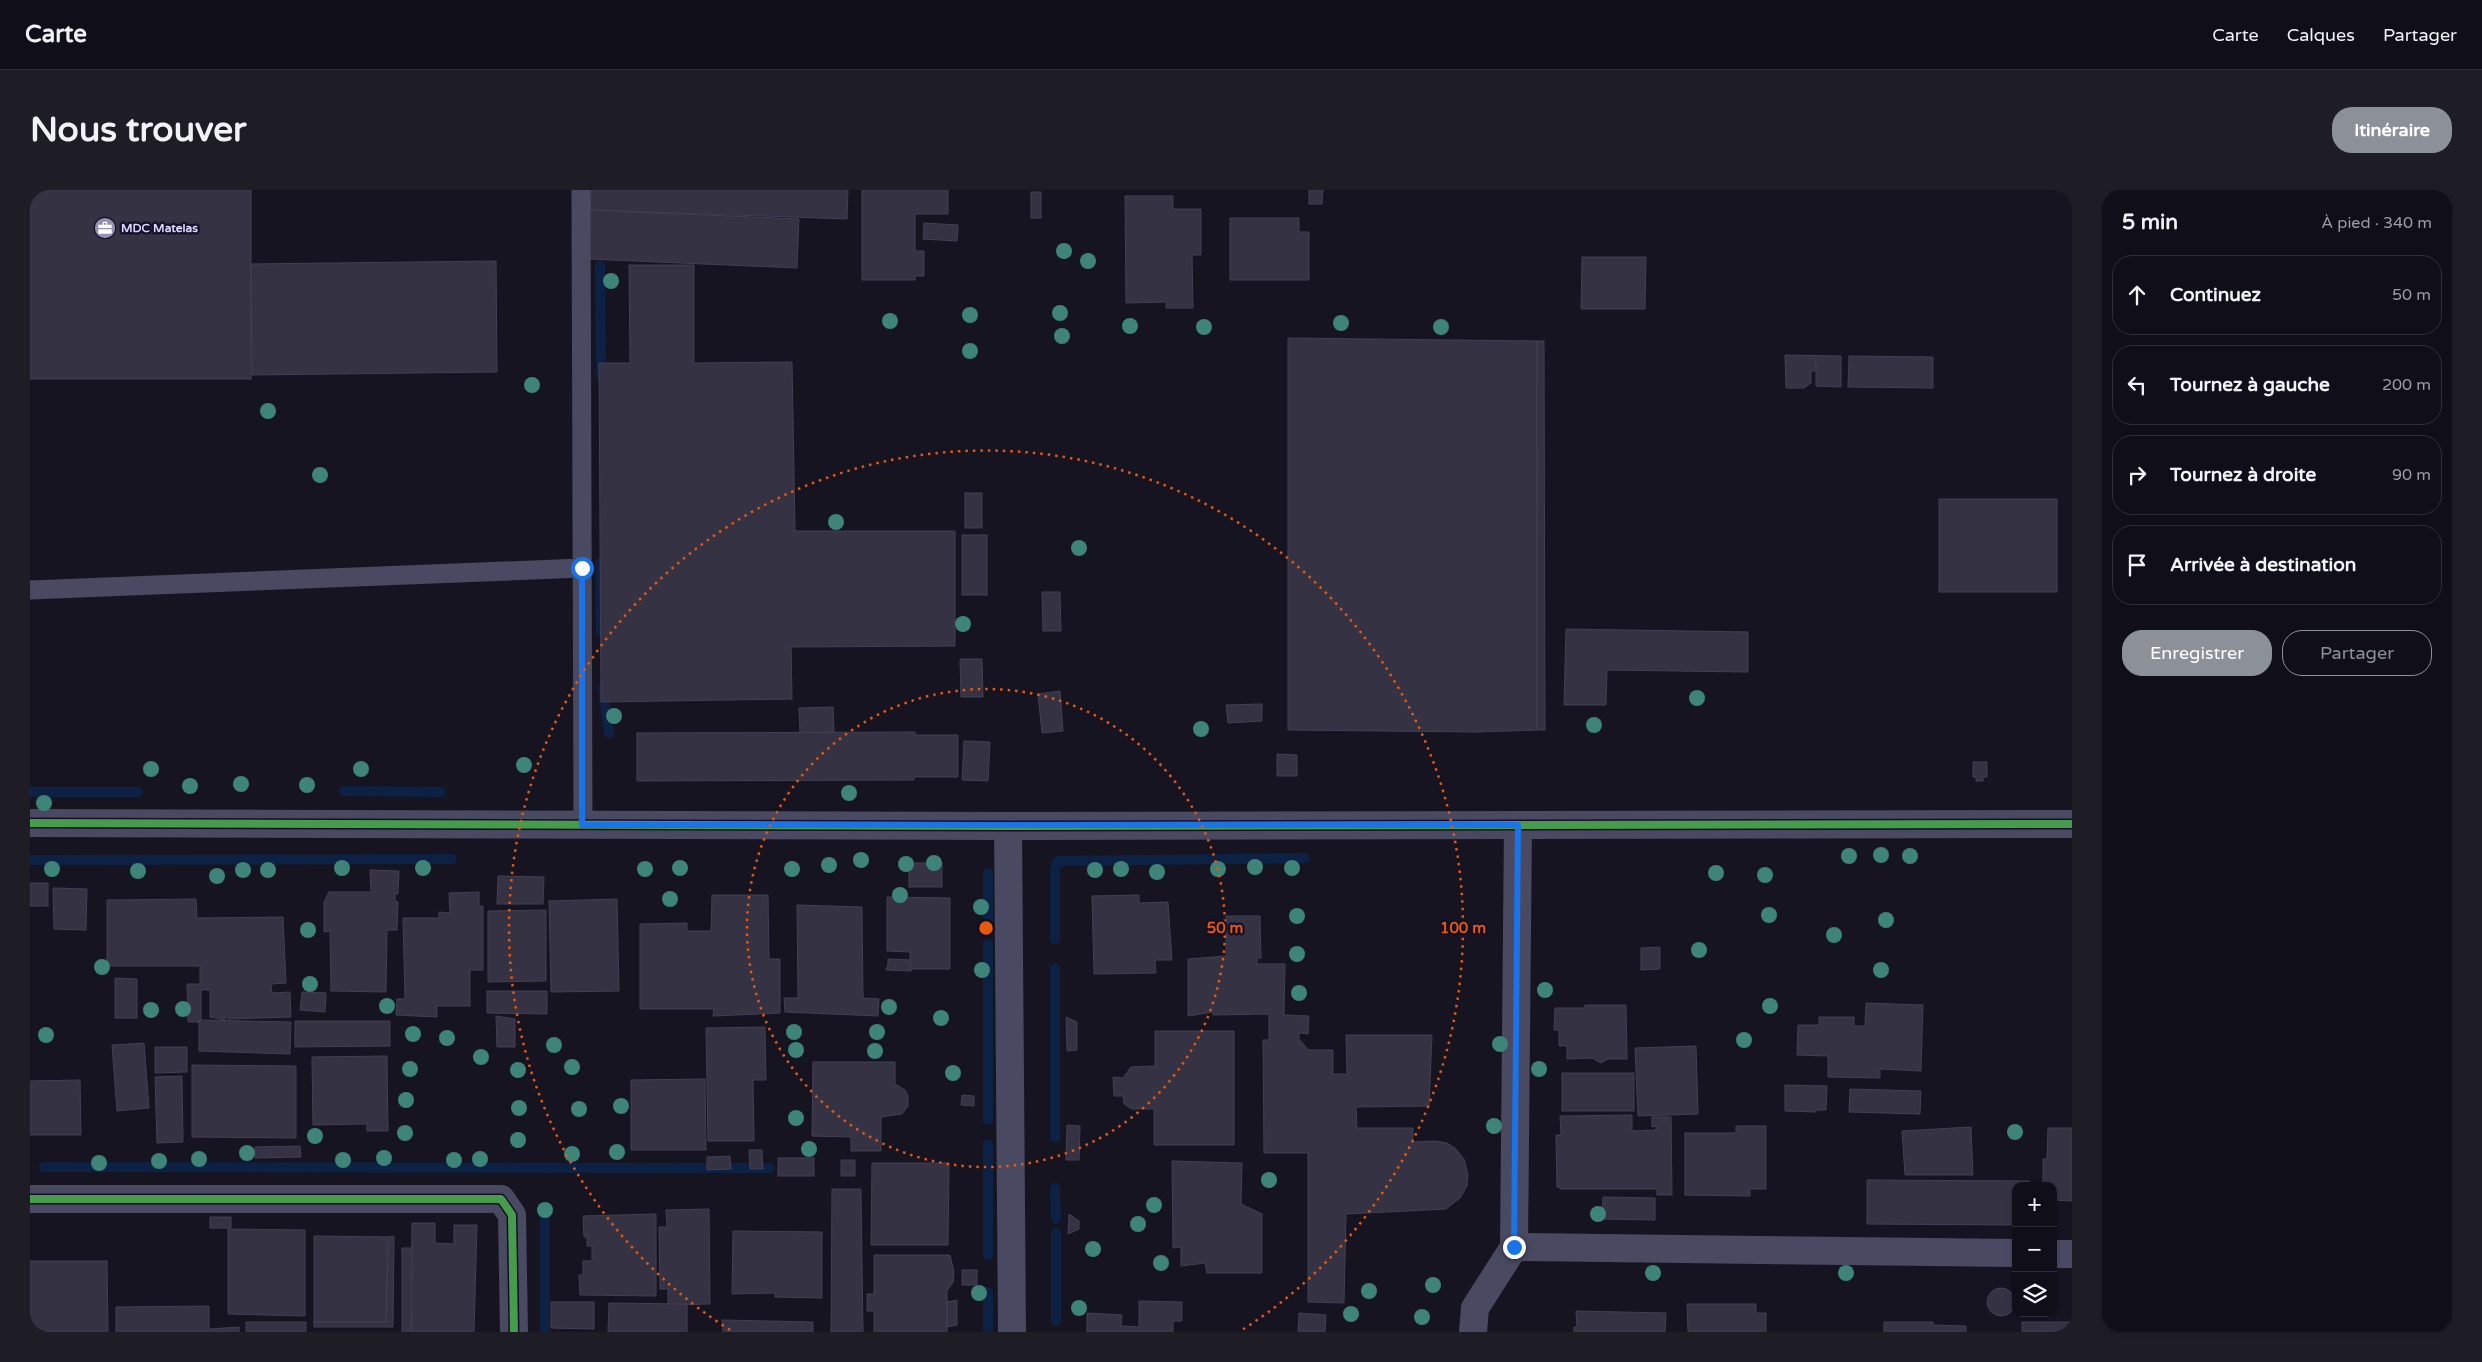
<!DOCTYPE html>
<html lang="fr">
<meta charset="utf-8">
<style>
:root{--surface:#100f19;--page:#1e1d26;--text:#f1f3f6;--muted:#9c9ca2;--line:#302f38;--accent:#8c9099}
body{margin:0;font-family:"Varela Round",sans-serif;background:var(--page);color:var(--text)}
.controls{position:absolute;right:15px;bottom:15px;display:grid;overflow:hidden;border-radius:10px;box-shadow:0 1px 4px #0004}
.controls button{width:45px;height:45px;display:grid;place-items:center;padding:0;border:0;border-bottom:1px solid var(--line);background:var(--surface);color:var(--text);font:25px sans-serif}
.stop{position:absolute;width:15px;height:15px;margin:-11px;border:4px solid #1a73e8;border-radius:50%;background:#fff}
.stop.end{background:#1a73e8;border-color:#fff;box-shadow:0 1px 5px #0008}
.list{margin:0;padding:0;list-style:none}
h2{display:flex;justify-content:space-between;align-items:center;height:65px;margin:0;padding:0 20px;font-size:21px}
h2 small{font-size:16px;font-weight:400;color:var(--muted)}
.list li{display:grid;grid-template-columns:32px 1fr auto;gap:15px;align-items:center;box-sizing:border-box;height:80px;margin:0 10px 10px;padding:0 10px;border:1px solid var(--line);border-radius:20px}
.list b{display:block;font-size:19px;white-space:nowrap}
.list em{font-size:16px;font-style:normal;color:var(--muted)}
.actions{display:flex;gap:10px;padding:15px 20px}
.actions a{flex:1;padding:11px 0;border:1px solid var(--accent);border-radius:20px;text-align:center;font-size:18px;color:var(--accent)}
.actions .main{background:var(--accent);color:#fff}
.icon{flex:none;width:28px;height:28px;fill:none;stroke:currentColor;stroke-width:2;stroke-linecap:round;stroke-linejoin:round}
.map{position:relative;flex:none;width:2042px;height:1142px;overflow:hidden;border-radius:20px}
header{display:flex;align-items:center;gap:30px;box-sizing:border-box;height:70px;padding:0 25px;background:var(--surface);border-bottom:1px solid var(--line)}
header strong{font-size:24px}
nav{display:flex;gap:28px;margin-inline-start:auto;font-size:18px}
.intro{display:flex;align-items:center;justify-content:space-between;box-sizing:border-box;height:120px;padding:0 30px}
h1{margin:0;font-size:35px}
.button{padding:12px 22px;border-radius:20px;background:var(--accent);color:#fff;font-size:18px;font-weight:700}
main{display:flex;gap:30px;padding:0 30px}
aside{flex:1;background:var(--surface);border-radius:20px;box-shadow:0 1px 4px #0004}
.map>svg:first-child{display:block}
.lines{fill:none;stroke-linecap:round;stroke-linejoin:round}
.stream{stroke:#0d2144;stroke-width:10}
.building{fill:#343243;stroke:#433f54}
.lane{stroke:#4a4962;stroke-width:19}
.street{stroke:#4a4962;stroke-width:28}
.cycleway-casing{stroke:#130f26;stroke-width:11}
.cycleway{stroke:#469c4c;stroke-width:8}
.tree{fill:#3e8478}
.route{stroke:#1a73e8;stroke-width:6}
.ring{fill:none;stroke:#e8590c;stroke-width:2.5;stroke-dasharray:2.5 5}
.labels{text-anchor:middle;stroke-width:4.5;stroke-linejoin:round;paint-order:stroke}
.poi-label{font-size:12px;font-weight:bold;fill:#d9d4ff;stroke:#130f26;text-anchor:start}
.centre{fill:#e8590c;stroke:#130f26;stroke-width:2.5}
.ring-label{font-size:15px;text-anchor:middle;font-weight:bold;fill:#e8590c;stroke:#130f26;stroke-width:4.5;stroke-linejoin:round;paint-order:stroke}
</style>
<header>
<strong>Carte</strong>
<nav><a>Carte</a><a>Calques</a><a>Partager</a></nav>
</header>
<div class="intro"><h1>Nous trouver</h1><a class="button">Itinéraire</a></div>
<main>
<div class="map">
<svg width="2042" height="1142" viewBox="0 0 2042 1142">
<rect width="100%" height="100%" fill="#161421"/>
<g class="lines">
<!-- stream -->
<g class="stream">
<polyline points="570,76 571,185"/>
<polyline points="570,373 571,442"/>
<polyline points="573,498 579,543"/>
<polyline points="314,601 411,602"/>
<polyline points="0,602 108,602"/>
<polyline points="0,670 422,669"/>
<polyline points="958,683 958,734"/>
<polyline points="1025,749 1025,680 1028,671 1275,668"/>
<polyline points="958,754 958,930"/>
<polyline points="1025,948 1025,778"/>
<polyline points="958,954 958,1065"/>
<polyline points="14,977 740,978"/>
<polyline points="1025,998 1026,1029"/>
<polyline points="1026,1043 1026,1131"/>
<polyline points="958,1102 958,1142"/>
<polyline points="515,1142 515,1022"/>
</g>
</g>
<!-- building -->
<g class="building">
<rect x="0" y="0" width="221" height="189"/>
<polygon points="561,0 818,0 817,29 560,20"/>
<polygon points="832,0 918,0 918,24 885,24 885,61 894,61 894,86 885,86 885,90 832,90"/>
<polygon points="1279,0 1293,0 1292,14 1279,14"/>
<rect x="1001" y="2" width="10" height="26"/>
<polygon points="1095,6 1143,6 1143,19 1171,19 1171,65 1162,65 1163,118 1136,118 1136,112 1096,113"/>
<polygon points="560,20 769,29 767,78 558,69"/>
<polygon points="1200,28 1269,28 1269,42 1279,42 1279,90 1200,90"/>
<polygon points="894,33 928,35 927,51 893,49"/>
<polygon points="1552,67 1616,67 1615,119 1551,119"/>
<polygon points="466,71 467,182 222,185 221,74"/>
<polygon points="599,75 664,75 664,173 762,172 765,341 925,341 925,456 761,457 762,509 571,512 569,173 600,173"/>
<polygon points="1258,148 1507,151 1507,540 1448,542 1258,540"/>
<polygon points="1507,151 1514,151 1515,540 1507,540"/>
<polygon points="1755,165 1811,166 1811,197 1786,196 1786,172 1785,181 1781,181 1781,193 1774,198 1756,198"/>
<polygon points="1819,166 1903,167 1903,198 1818,197"/>
<rect x="935" y="303" width="17" height="35"/>
<rect x="1909" y="309" width="118" height="93"/>
<rect x="932" y="345" width="25" height="60"/>
<polygon points="1012,402 1030,402 1031,441 1013,441"/>
<polygon points="1536,439 1718,442 1718,482 1577,480 1576,515 1534,515"/>
<polygon points="930,469 952,469 953,507 931,507"/>
<polygon points="1030,501 1033,541 1012,543 1008,504"/>
<polygon points="1232,514 1232,531 1198,533 1196,515"/>
<polygon points="803,517 804,542 770,543 769,518"/>
<polygon points="885,542 885,545 928,545 928,587 884,587 884,590 607,591 607,543"/>
<polygon points="934,551 960,552 958,591 932,590"/>
<polygon points="1247,564 1267,565 1267,586 1247,586"/>
<polygon points="1943,572 1957,572 1957,587 1953,587 1953,591 1946,591 1946,587 1943,587"/>
<rect x="879" y="673" width="33" height="24"/>
<polygon points="340,680 369,681 368,704 365,704 365,711 368,712 367,740 357,740 356,802 301,801 300,741 294,742 294,712 299,702 341,702"/>
<polygon points="468,686 514,687 513,714 467,714"/>
<rect x="0" y="693" width="18" height="23"/>
<polygon points="23,698 57,699 56,740 24,739"/>
<polygon points="449,702 449,716 453,716 453,780 440,780 440,816 407,816 407,827 366,825 367,809 375,809 373,728 409,728 409,722 420,723 419,703"/>
<polygon points="682,705 738,705 739,769 750,769 750,823 683,826 684,819 610,819 610,734 657,733 657,741 681,741"/>
<polygon points="1109,705 1109,713 1138,712 1142,770 1125,770 1126,783 1064,784 1062,706"/>
<polygon points="857,707 920,708 920,779 880,779 880,762 857,761"/>
<polygon points="166,709 167,728 253,727 256,793 241,794 242,803 260,802 261,827 198,829 194,826 195,830 180,827 180,800 171,800 171,832 158,832 157,794 170,794 170,776 77,776 77,710"/>
<polygon points="587,709 589,801 521,802 519,711"/>
<polygon points="767,715 832,717 833,808 849,809 848,826 755,822 754,808 768,808"/>
<polygon points="516,720 516,791 458,792 458,721"/>
<polygon points="1196,726 1230,726 1231,768 1227,768 1227,774 1255,774 1254,825 1279,826 1278,844 1269,843 1269,851 1271,851 1278,860 1303,860 1303,884 1317,884 1316,845 1402,845 1399,916 1326,917 1327,938 1383,938 1383,952 1405,951 1417,953 1425,958 1434,969 1438,985 1437,996 1430,1008 1416,1019 1316,1024 1314,1113 1278,1112 1278,963 1234,963 1233,850 1239,850 1239,824 1183,825 1183,822 1158,826 1158,769 1196,766"/>
<polygon points="1630,757 1630,779 1611,780 1611,758"/>
<polygon points="858,769 880,770 881,781 856,780 858,775"/>
<polygon points="85,788 107,789 107,828 85,828"/>
<polygon points="457,801 517,801 517,824 457,823"/>
<polygon points="272,802 296,803 295,822 270,820"/>
<polygon points="1836,813 1893,815 1891,881 1850,879 1850,888 1798,887 1798,866 1767,865 1768,835 1789,835 1789,827 1824,827 1824,836 1835,836"/>
<polygon points="1555,815 1596,815 1597,869 1578,869 1571,873 1562,868 1537,869 1537,856 1529,856 1529,840 1524,840 1525,818 1555,818"/>
<polygon points="466,826 485,829 485,857 467,857"/>
<polygon points="1036,827 1047,832 1047,860 1037,861"/>
<polygon points="169,830 261,832 260,864 169,861"/>
<polygon points="265,831 360,831 360,856 265,857"/>
<polygon points="735,837 736,890 723,890 724,951 678,951 676,838"/>
<polygon points="1125,841 1204,841 1204,955 1124,955 1124,919 1102,919 1094,914 1093,906 1084,906 1083,887 1093,888 1101,877 1125,876"/>
<polygon points="114,853 119,918 87,921 82,855"/>
<polygon points="1666,856 1668,924 1608,926 1605,858"/>
<polygon points="125,857 157,857 157,882 125,883"/>
<polygon points="357,866 358,941 337,941 337,934 283,935 282,867"/>
<polygon points="783,872 865,872 865,894 875,900 878,906 878,916 872,924 851,927 851,961 821,961 821,947 782,946"/>
<polygon points="162,875 266,876 266,948 162,947"/>
<rect x="1532" y="883" width="72" height="38"/>
<polygon points="152,886 153,952 127,953 125,887"/>
<polygon points="675,889 676,960 601,960 601,890"/>
<polygon points="50,890 51,945 0,945 0,891"/>
<polygon points="1755,895 1797,896 1796,920 1786,920 1786,922 1755,921"/>
<polygon points="1820,899 1891,901 1890,924 1819,922"/>
<polygon points="932,905 944,906 944,916 931,915"/>
<polygon points="1602,925 1602,941 1626,940 1626,936 1622,937 1622,927 1641,927 1642,1005 1627,1005 1627,999 1530,999 1530,997 1527,997 1526,945 1531,945 1530,926"/>
<polygon points="1037,935 1050,936 1049,970 1036,970"/>
<polygon points="1706,936 1736,936 1736,999 1720,999 1720,1006 1655,1005 1655,943 1706,943"/>
<polygon points="1941,937 1943,985 1875,985 1872,941"/>
<polygon points="2018,938 2042,938 2042,1011 2023,1010 2023,996 2013,996 2013,969 2017,969"/>
<polygon points="270,956 271,967 225,968 225,957"/>
<polygon points="719,960 732,960 733,979 720,979"/>
<polygon points="700,966 701,979 677,980 677,967"/>
<rect x="748" y="968" width="36" height="18"/>
<rect x="811" y="970" width="14" height="16"/>
<polygon points="1142,971 1212,973 1211,1014 1232,1024 1232,1083 1177,1083 1175,1073 1151,1076 1151,1057 1143,1058"/>
<polygon points="842,973 919,973 918,1055 841,1055"/>
<polygon points="1837,990 1999,991 1999,996 1986,996 1986,1035 1837,1034"/>
<polygon points="802,999 831,999 833,1142 801,1142"/>
<polygon points="1573,1007 1625,1008 1625,1030 1572,1029"/>
<polygon points="679,1019 680,1114 638,1115 638,1099 630,1099 629,1037 637,1037 636,1020"/>
<polygon points="626,1024 626,1106 550,1105 549,1085 553,1085 553,1071 562,1071 562,1056 557,1056 557,1047 554,1047 553,1026"/>
<polygon points="1039,1024 1049,1031 1049,1039 1038,1044"/>
<rect x="180" y="1027" width="21" height="11"/>
<polygon points="382,1033 405,1033 405,1053 424,1054 424,1035 447,1035 444,1142 381,1142"/>
<polygon points="198,1039 275,1040 275,1126 198,1124"/>
<polygon points="703,1041 792,1042 792,1108 745,1107 745,1103 702,1104"/>
<polygon points="284,1046 358,1047 356,1132 284,1132"/>
<polygon points="364,1046 363,1137 284,1137 284,1132 356,1132 358,1047"/>
<polygon points="372,1058 382,1058 381,1142 372,1142"/>
<polygon points="844,1065 920,1065 924,1082 923,1092 917,1101 917,1142 844,1142 844,1121 837,1121 837,1104 844,1104"/>
<polygon points="0,1071 77,1071 78,1142 0,1142"/>
<rect x="932" y="1080" width="15" height="15"/>
<circle cx="1971" cy="1112" r="14"/>
<polygon points="927,1110 927,1135 917,1137 917,1112"/>
<polygon points="1109,1111 1152,1112 1152,1131 1143,1131 1143,1142 1057,1142 1057,1123 1092,1125 1091,1136 1109,1137"/>
<polygon points="521,1112 564,1112 564,1139 521,1138"/>
<polygon points="579,1113 657,1114 657,1142 578,1142"/>
<polygon points="1657,1114 1726,1114 1726,1123 1736,1123 1736,1142 1658,1142"/>
<polygon points="179,1116 179,1142 86,1142 86,1117"/>
<polygon points="1546,1121 1636,1123 1635,1142 1544,1142 1544,1137 1547,1137"/>
<polygon points="1269,1123 1296,1125 1295,1142 1268,1142"/>
<polygon points="692,1130 783,1132 783,1142 693,1142"/>
<rect x="216" y="1132" width="60" height="10"/>
<polygon points="1854,1132 1903,1132 1903,1135 1936,1136 1936,1142 1854,1142"/>
<rect x="1992" y="1132" width="50" height="10"/>
<polygon points="209,1137 209,1142 180,1142 180,1139"/>
</g>
<g class="lines">
<!-- lane -->
<g class="lane">
<polyline points="551,0 553,635"/>
<polyline points="0,400 552,378"/>
</g>
<!-- street -->
<g class="street">
<polyline points="0,633 978,636 2042,634"/>
<polyline points="978,636 982,1142"/>
<polyline points="0,1009 471,1009 482,1025 484,1142"/>
<polyline points="1484,1057 1986,1063"/>
<polyline points="2023,1064 2042,1064"/>
<polyline points="1443,1142 1445,1118 1484,1057 1488,635"/>
</g>
<!-- cycleway casing -->
<g class="cycleway-casing">
<g id="cycleway">
<polyline points="0,633 978,636 2042,634"/>
<polyline points="0,1009 471,1009 482,1025 484,1142"/>
</g>
</g>
<!-- cycleway -->
<use href="#cycleway" class="cycleway"/>
</g>
<!-- trees -->
<g class="tree">
<circle cx="1034" cy="61" r="8"/>
<circle cx="1058" cy="71" r="8"/>
<circle cx="581" cy="91" r="8"/>
<circle cx="1030" cy="123" r="8"/>
<circle cx="940" cy="125" r="8"/>
<circle cx="860" cy="131" r="8"/>
<circle cx="1311" cy="133" r="8"/>
<circle cx="1100" cy="136" r="8"/>
<circle cx="1174" cy="137" r="8"/>
<circle cx="1411" cy="137" r="8"/>
<circle cx="1032" cy="146" r="8"/>
<circle cx="940" cy="161" r="8"/>
<circle cx="502" cy="195" r="8"/>
<circle cx="238" cy="221" r="8"/>
<circle cx="290" cy="285" r="8"/>
<circle cx="806" cy="332" r="8"/>
<circle cx="1049" cy="358" r="8"/>
<circle cx="933" cy="434" r="8"/>
<circle cx="1667" cy="508" r="8"/>
<circle cx="584" cy="526" r="8"/>
<circle cx="1564" cy="535" r="8"/>
<circle cx="1171" cy="539" r="8"/>
<circle cx="494" cy="575" r="8"/>
<circle cx="121" cy="579" r="8"/>
<circle cx="331" cy="579" r="8"/>
<circle cx="211" cy="594" r="8"/>
<circle cx="277" cy="595" r="8"/>
<circle cx="160" cy="596" r="8"/>
<circle cx="819" cy="603" r="8"/>
<circle cx="14" cy="613" r="8"/>
<circle cx="1851" cy="665" r="8"/>
<circle cx="1819" cy="666" r="8"/>
<circle cx="1880" cy="666" r="8"/>
<circle cx="831" cy="670" r="8"/>
<circle cx="904" cy="673" r="8"/>
<circle cx="876" cy="674" r="8"/>
<circle cx="799" cy="675" r="8"/>
<circle cx="1225" cy="677" r="8"/>
<circle cx="312" cy="678" r="8"/>
<circle cx="393" cy="678" r="8"/>
<circle cx="650" cy="678" r="8"/>
<circle cx="1262" cy="678" r="8"/>
<circle cx="22" cy="679" r="8"/>
<circle cx="615" cy="679" r="8"/>
<circle cx="762" cy="679" r="8"/>
<circle cx="1091" cy="679" r="8"/>
<circle cx="1188" cy="679" r="8"/>
<circle cx="213" cy="680" r="8"/>
<circle cx="238" cy="680" r="8"/>
<circle cx="1065" cy="680" r="8"/>
<circle cx="108" cy="681" r="8"/>
<circle cx="1127" cy="682" r="8"/>
<circle cx="1686" cy="683" r="8"/>
<circle cx="1735" cy="685" r="8"/>
<circle cx="187" cy="686" r="8"/>
<circle cx="870" cy="705" r="8"/>
<circle cx="640" cy="709" r="8"/>
<circle cx="951" cy="717" r="8"/>
<circle cx="1739" cy="725" r="8"/>
<circle cx="1267" cy="726" r="8"/>
<circle cx="1856" cy="730" r="8"/>
<circle cx="278" cy="740" r="8"/>
<circle cx="1804" cy="745" r="8"/>
<circle cx="1669" cy="760" r="8"/>
<circle cx="1267" cy="764" r="8"/>
<circle cx="72" cy="777" r="8"/>
<circle cx="952" cy="780" r="8"/>
<circle cx="1851" cy="780" r="8"/>
<circle cx="280" cy="794" r="8"/>
<circle cx="1515" cy="800" r="8"/>
<circle cx="1269" cy="803" r="8"/>
<circle cx="357" cy="816" r="8"/>
<circle cx="1740" cy="816" r="8"/>
<circle cx="859" cy="817" r="8"/>
<circle cx="153" cy="819" r="8"/>
<circle cx="121" cy="820" r="8"/>
<circle cx="911" cy="828" r="8"/>
<circle cx="764" cy="842" r="8"/>
<circle cx="847" cy="842" r="8"/>
<circle cx="383" cy="844" r="8"/>
<circle cx="16" cy="845" r="8"/>
<circle cx="417" cy="848" r="8"/>
<circle cx="1714" cy="850" r="8"/>
<circle cx="1470" cy="854" r="8"/>
<circle cx="524" cy="855" r="8"/>
<circle cx="766" cy="860" r="8"/>
<circle cx="845" cy="861" r="8"/>
<circle cx="451" cy="867" r="8"/>
<circle cx="542" cy="877" r="8"/>
<circle cx="380" cy="879" r="8"/>
<circle cx="1509" cy="879" r="8"/>
<circle cx="488" cy="880" r="8"/>
<circle cx="923" cy="883" r="8"/>
<circle cx="376" cy="910" r="8"/>
<circle cx="591" cy="916" r="8"/>
<circle cx="489" cy="918" r="8"/>
<circle cx="549" cy="919" r="8"/>
<circle cx="766" cy="928" r="8"/>
<circle cx="1464" cy="936" r="8"/>
<circle cx="1985" cy="942" r="8"/>
<circle cx="375" cy="943" r="8"/>
<circle cx="285" cy="946" r="8"/>
<circle cx="488" cy="950" r="8"/>
<circle cx="779" cy="959" r="8"/>
<circle cx="587" cy="962" r="8"/>
<circle cx="217" cy="963" r="8"/>
<circle cx="542" cy="964" r="8"/>
<circle cx="354" cy="968" r="8"/>
<circle cx="169" cy="969" r="8"/>
<circle cx="450" cy="969" r="8"/>
<circle cx="313" cy="970" r="8"/>
<circle cx="424" cy="970" r="8"/>
<circle cx="129" cy="971" r="8"/>
<circle cx="69" cy="973" r="8"/>
<circle cx="1239" cy="990" r="8"/>
<circle cx="1124" cy="1015" r="8"/>
<circle cx="515" cy="1020" r="8"/>
<circle cx="1568" cy="1024" r="8"/>
<circle cx="1108" cy="1034" r="8"/>
<circle cx="1063" cy="1059" r="8"/>
<circle cx="1131" cy="1073" r="8"/>
<circle cx="1623" cy="1083" r="8"/>
<circle cx="1816" cy="1083" r="8"/>
<circle cx="1403" cy="1095" r="8"/>
<circle cx="1339" cy="1101" r="8"/>
<circle cx="949" cy="1103" r="8"/>
<circle cx="1049" cy="1118" r="8"/>
<circle cx="1321" cy="1124" r="8"/>
<circle cx="1392" cy="1127" r="8"/>
</g>
<g class="lines">
<!-- route -->
<polyline class="route" points="552,378 552,635 1488,635 1484,1057"/>
</g>
<!-- distance rings -->
<g class="ring">
<circle cx="956" cy="738" r="239"/>
<path d="M700 1140A477 477 0 1 1 1212 1140"/>
</g>
<!-- icons -->
<defs>
<g id="office-disc" transform="scale(1.125)"><circle r="9.5" fill="#9591b1" stroke="#130f26"/><path d="M-6-3h4V-5.5h4V-3h4V5H-6ZM-1-4.5V-3h2v-1.5ZM-6 0V1H6V0Z" fill="#fff"/></g>
</defs>
<g fill-rule="evenodd">
<use href="#office-disc" x="75" y="38"/>
</g>
<g class="labels">
<!-- poi labels -->
<g class="poi-label">
<text x="91" y="42">MDC Matelas</text>
</g>
</g>
<circle cx="956" cy="738" r="8" class="centre"/>
<g class="ring-label">
<text x="1195" y="743">50 m</text>
<text x="1433" y="743">100 m</text>
</g>
</svg>
<div class="controls">
<button>+</button>
<button>−</button>
<button><svg class="icon" aria-label="layers" viewBox="0 0 24 24"><path d="M12 4l9 5-9 5-9-5zM3 14l9 5 9-5"/></svg></button>
</div>
<div class="stop" style="left:552px;top:378px"></div>
<div class="stop end" style="left:1484px;top:1057px"></div>
</div>
<aside>
<h2>5 min<small>À pied · 340 m</small></h2>
<ul class="list">
<li><svg class="icon" aria-label="ahead" viewBox="0 0 24 24"><path d="M12 20V5M6 11l6-6 6 6"/></svg><div><b>Continuez</b></div><em>50 m</em></li>
<li><svg class="icon" aria-label="left" viewBox="0 0 24 24"><path d="M17 20v-9H6M10 6l-5 5 5 5"/></svg><div><b>Tournez à gauche</b></div><em>200 m</em></li>
<li><svg class="icon" aria-label="right" viewBox="0 0 24 24"><path d="M7 20v-9h11M14 6l5 5-5 5"/></svg><div><b>Tournez à droite</b></div><em>90 m</em></li>
<li><svg class="icon" aria-label="arrive" viewBox="0 0 24 24"><path d="M6 21V4h12l-3 4 3 4H6"/></svg><div><b>Arrivée à destination</b></div></li>
</ul>
<div class="actions"><a class="main">Enregistrer</a><a>Partager</a></div>
</aside>
</main>
